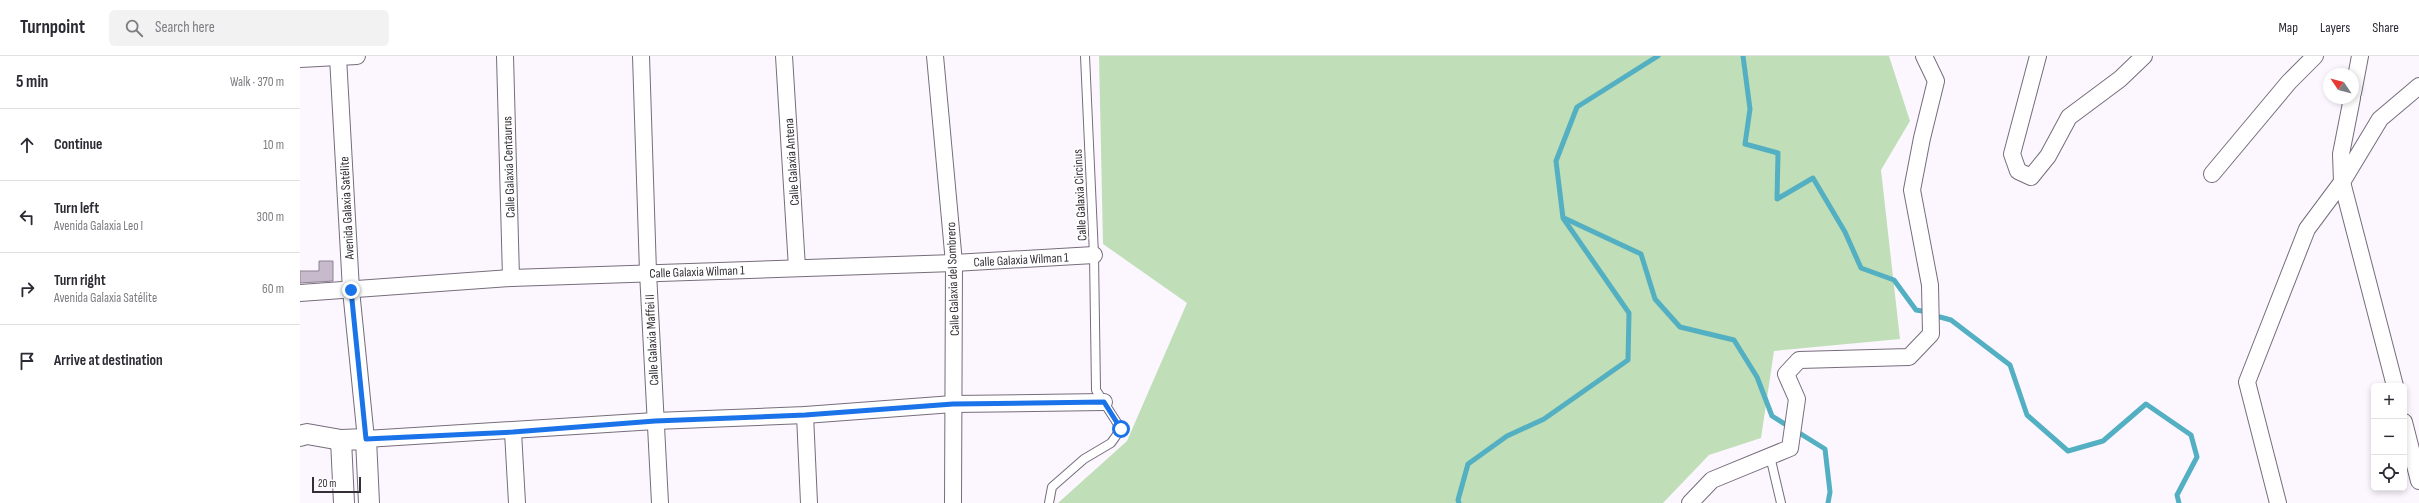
<!DOCTYPE html>
<meta charset="utf-8">
<style>
:root{--surface:#fff;--page:#f2f2f3;--text:#2b2b33;--muted:#7c7c81;--line:#e1e1e2}
body{margin:0;font-family:"Sofia Sans Condensed",sans-serif;background:var(--page);color:var(--text)}
.controls{position:absolute;right:12px;bottom:12px;display:grid;overflow:hidden;border-radius:6px;box-shadow:0 2px 6px #0003}
.controls button{width:36px;height:36px;display:grid;place-items:center;padding:0;border:0;border-bottom:1px solid var(--line);background:var(--surface);color:var(--text);font:20px sans-serif}
.compass{position:absolute;left:2023px;top:12px;width:36px;height:36px;border-radius:50%;background:var(--surface);box-shadow:0 2px 6px #0003;rotate:305deg}
.scale{position:absolute;left:12px;bottom:10px;width:49px;box-sizing:border-box;padding-left:4px;border:2px solid #342f36;border-top:0;font-size:11px;line-height:14px;white-space:nowrap;color:#342f36;-webkit-text-stroke:3px #fff;paint-order:stroke}
.stop{position:absolute;width:12px;height:12px;margin:-9px;border:3px solid #1a73e8;border-radius:50%;background:#fff}
.stop.end{background:#1a73e8;border-color:#fff;box-shadow:0 1px 4px #0008}
.list{margin:0;padding:0;list-style:none}
h2{display:flex;justify-content:space-between;align-items:center;height:52px;margin:0;padding:0 16px;font-size:17px}
h2 small{font-size:13px;font-weight:400;color:var(--muted)}
.list li{display:grid;grid-template-columns:26px 1fr auto;gap:12px;align-items:center;box-sizing:border-box;height:72px;padding:0 16px;border-top:1px solid var(--line)}
.list b{display:block;font-size:15px;white-space:nowrap}
.list p{margin:0;font-size:13px;white-space:nowrap;color:var(--muted)}
.list em{font-size:13px;font-style:normal;color:var(--muted)}
.icon{flex:none;width:22px;height:22px;fill:none;stroke:currentColor;stroke-width:2;stroke-linecap:round;stroke-linejoin:round}
.map{position:relative;flex:none;width:2119px;height:447px;overflow:hidden}
header{display:flex;align-items:center;gap:24px;box-sizing:border-box;height:56px;padding:0 20px;background:var(--surface);border-bottom:1px solid var(--line)}
header strong{font-size:19px}
nav{display:flex;gap:22px;margin-inline-start:auto;font-size:14px}
.search{width:280px;height:36px;background:var(--page);display:flex;align-items:center;gap:10px;box-sizing:border-box;padding:0 14px;border-radius:6px;color:var(--muted);font-size:15px}
main{display:flex}
aside{flex:1;background:var(--surface)}
.map>svg:first-child{display:block}
.green{fill:#c0deb7}
.lines{fill:none;stroke-linecap:round;stroke-linejoin:round}
.stream{stroke:#53afc2;stroke-width:5}
.building{fill:#c6bacc;stroke:#8d8192}
.service-casing{stroke:#776c7c;stroke-width:10}
.minor-casing{stroke:#776c7c;stroke-width:18}
.tertiary-casing{stroke:#776c7c;stroke-width:22}
.service{stroke:#fff;stroke-width:8}
.minor{stroke:#fff;stroke-width:16}
.tertiary{stroke:#fff;stroke-width:20}
.route{stroke:#1a73e8;stroke-width:5}
.labels{text-anchor:middle;stroke-width:4;stroke-linejoin:round;paint-order:stroke}
.street-label{font-size:13px;fill:#342f36;stroke:#fff}
</style>
<header>
<strong>Turnpoint</strong>
<div class="search"><svg class="icon" aria-label="search" viewBox="0 0 24 24"><circle cx="10" cy="10" r="6"/><path d="M15 15l6 6"/></svg>Search here</div>
<nav><a>Map</a><a>Layers</a><a>Share</a></nav>
</header>
<main>
<aside>
<h2>5 min<small>Walk · 370 m</small></h2>
<ul class="list">
<li><svg class="icon" aria-label="ahead" viewBox="0 0 24 24"><path d="M12 20V5M6 11l6-6 6 6"/></svg><div><b>Continue</b></div><em>10 m</em></li>
<li><svg class="icon" aria-label="left" viewBox="0 0 24 24"><path d="M17 20v-9H6M10 6l-5 5 5 5"/></svg><div><b>Turn left</b><p>Avenida Galaxia Leo I</p></div><em>300 m</em></li>
<li><svg class="icon" aria-label="right" viewBox="0 0 24 24"><path d="M7 20v-9h11M14 6l5 5-5 5"/></svg><div><b>Turn right</b><p>Avenida Galaxia Satélite</p></div><em>60 m</em></li>
<li><svg class="icon" aria-label="arrive" viewBox="0 0 24 24"><path d="M6 21V4h12l-3 4 3 4H6"/></svg><div><b>Arrive at destination</b></div></li>
</ul>
</aside>
<div class="map">
<svg width="2119" height="447" viewBox="0 0 2119 447">
<rect width="100%" height="100%" fill="#fcf7ff"/>
<!-- green -->
<polygon class="green" points="799,0 1589,0 1610,65 1581,114 1600,283 1474,295 1461,382 1409,399 1363,447 758,447 827,385 887,247 803,188"/>
<g class="lines">
<!-- stream -->
<g class="stream">
<polyline points="1443,0 1450,53 1445,88 1478,97 1477,143 1513,122 1545,176 1561,212 1594,224 1616,254 1622,255"/>
<polyline points="1264,162 1341,198 1355,243 1380,271 1434,284 1457,321 1472,360 1525,393 1530,436 1528,447"/>
<polyline points="1640,261 1651,264 1710,309 1727,359 1768,395 1803,385 1846,348 1891,379 1897,401 1877,439 1879,447"/>
<polyline points="1159,447 1158,444 1168,408 1207,380 1244,363 1328,304 1329,257 1263,162 1256,105 1277,51 1358,0"/>
</g>
</g>
<!-- building -->
<polygon class="building" points="19,205 33,205 33,225 0,227 0,215 19,215"/>
<g class="lines">
<!-- service casing -->
<g class="service-casing">
<g id="service">
<polyline points="1470,400 1481,447"/>
<polyline points="749,447 752,431 784,403 811,387 821,373 796,334 794,199 785,0"/>
</g>
</g>
<!-- minor casing -->
<g class="minor-casing">
<g id="minor">
<polyline points="205,0 211,222"/>
<polyline points="341,0 348,216 360,447"/>
<polyline points="484,0 497,212"/>
<polyline points="635,0 654,207 653,447"/>
<polyline points="1738,0 1712,98 1718,115 1731,121 1748,100 1769,61 1820,23 1844,0"/>
<polyline points="38,1 51,234 66,383 355,365 505,359 653,348 804,346"/>
<polyline points="0,3 57,0"/>
<polyline points="2053,37 2060,0"/>
<polyline points="2052,42 2041,98 2042,126 2095,330"/>
<polyline points="1912,118 1989,26 2015,0"/>
<polyline points="0,237 211,222 654,207 794,199"/>
<polyline points="505,359 509,447"/>
<polyline points="2104,366 2119,425"/>
<polyline points="213,376 217,447"/>
<polyline points="1390,447 1412,424 1490,392 1497,343 1486,318 1499,304 1609,301 1631,278 1630,229 1612,134 1622,82 1636,25 1624,0"/>
<polyline points="1978,447 1947,326 2007,173 2042,126 2080,63 2119,30"/>
</g>
</g>
<!-- tertiary casing -->
<g class="tertiary-casing">
<g id="tertiary">
<polyline points="0,380 7,378 41,384 66,383 69,447"/>
<polyline points="41,384 44,447"/>
</g>
</g>
<!-- service -->
<use href="#service" class="service"/>
<!-- minor -->
<use href="#minor" class="minor"/>
<!-- tertiary -->
<use href="#tertiary" class="tertiary"/>
</g>
<g class="lines">
<!-- route -->
<polyline class="route" points="51,234 66,383 213,376 355,365 505,359 653,348 804,346 821,373"/>
</g>
<g class="labels">
<!-- street labels -->
<g class="street-label">
<text transform="translate(491 106) rotate(-94)" y="5">Calle Galaxia Antena</text>
<text transform="translate(208 111) rotate(-92)" y="5">Calle Galaxia Centaurus</text>
<text transform="translate(779 139) rotate(-93)" y="5">Calle Galaxia Circinus</text>
<text transform="translate(46 152) rotate(-93)" y="5">Avenida Galaxia Satélite</text>
<text transform="translate(721 203) rotate(-3)" y="5">Calle Galaxia Wilman 1</text>
<text transform="translate(397 215) rotate(-2)" y="5">Calle Galaxia Wilman 1</text>
<text transform="translate(652 223) rotate(-92)" y="5">Calle Galaxia del Sombrero</text>
<text transform="translate(351 284) rotate(-93)" y="5">Calle Galaxia Maffei II</text>
</g>
</g>
</svg>
<div class="controls">
<button>+</button>
<button>−</button>
<button><svg class="icon" aria-label="locate" viewBox="0 0 24 24"><circle cx="12" cy="12" r="6"/><path d="M12 2v4M12 18v4M2 12h4M18 12h4"/></svg></button>
</div>
<svg class="compass" viewBox="-18 -18 36 36"><path d="M0-13l5 13h-10z" fill="#e53935"/><path d="M0 13l5-13h-10z" fill="#7c7c81"/></svg>
<div class="scale">20 m</div>
<div class="stop" style="left:821px;top:373px"></div>
<div class="stop end" style="left:51px;top:234px"></div>
</div>
</main>
